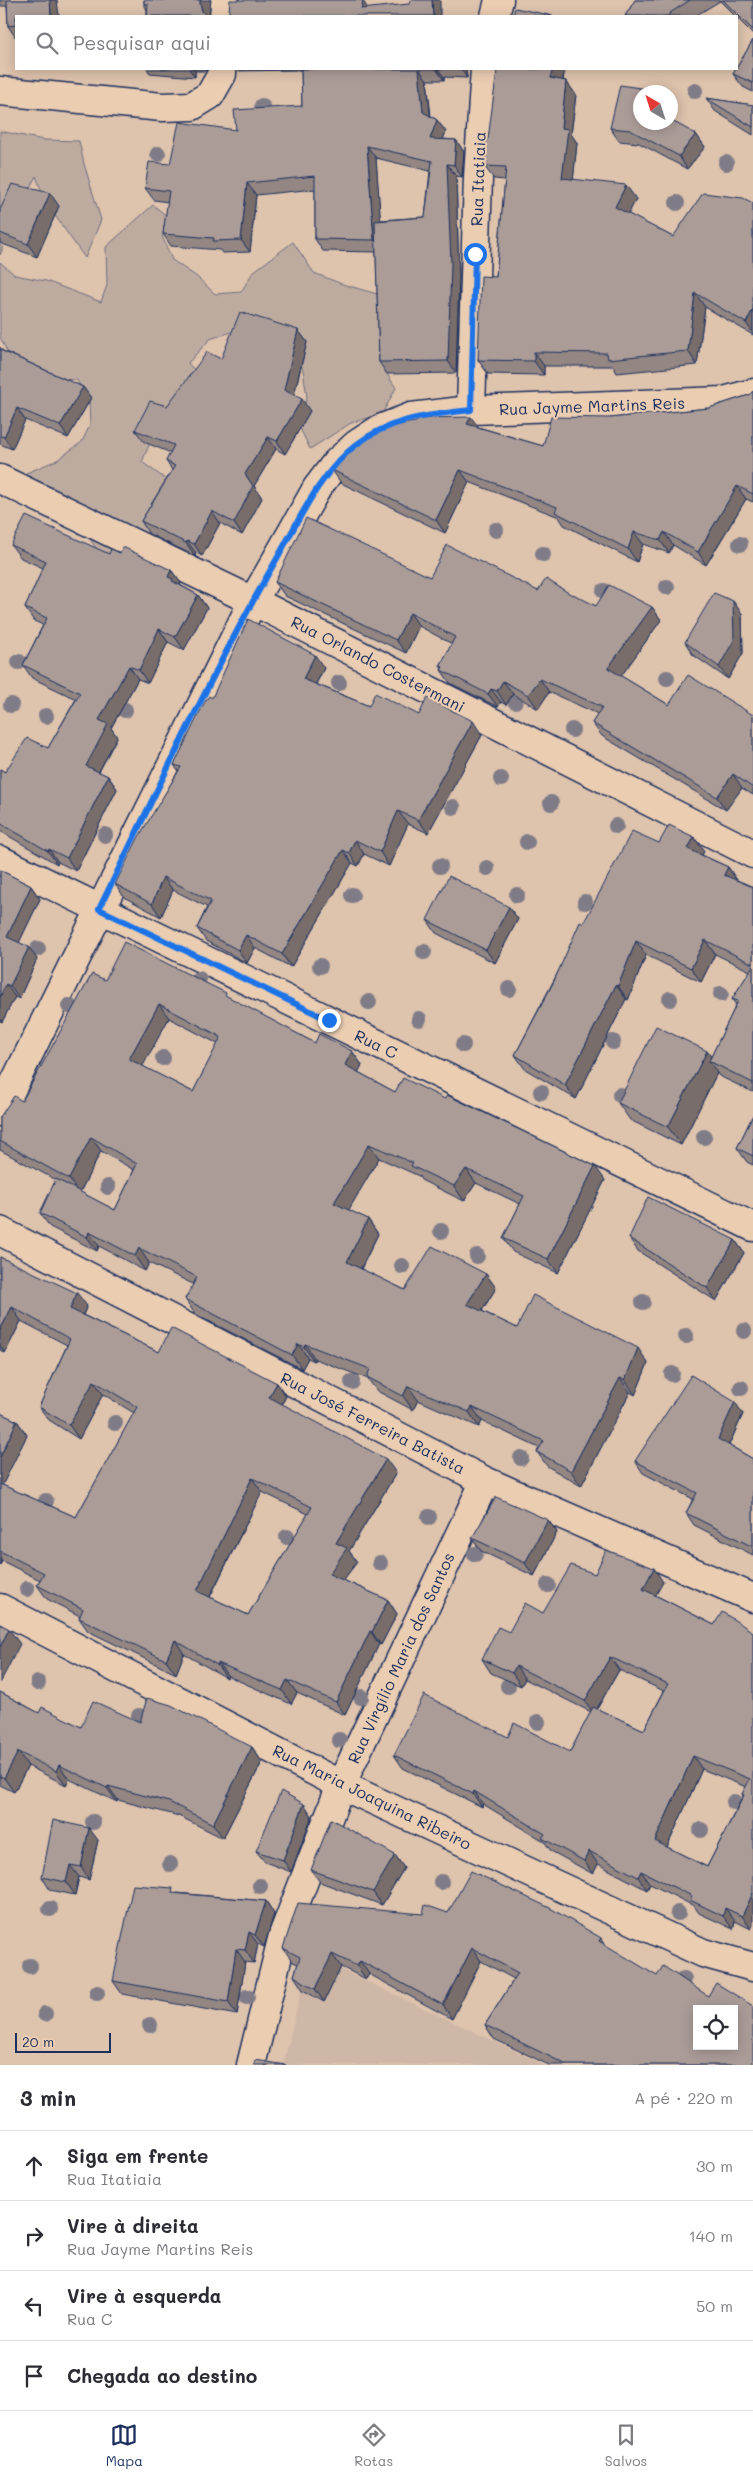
<!DOCTYPE html>
<html lang="pt">
<meta charset="utf-8">
<style>
:root{--surface:#fff;--page:#f2f2f3;--text:#2b2b33;--muted:#7c7c81;--line:#e1e1e2;--accent:#1b2f5e}
body{margin:0;font-family:Mali,sans-serif;background:var(--page);color:var(--text)}
.controls{position:absolute;right:15px;bottom:15px;display:grid;overflow:hidden;border-radius:0px;box-shadow:0 2px 12px #0003}
.controls button{width:45px;height:45px;display:grid;place-items:center;padding:0;border:0;border-bottom:1px solid var(--line);background:var(--surface);color:var(--text);font:25px sans-serif}
.compass{position:absolute;left:633px;top:85px;width:45px;height:45px;border-radius:50%;background:var(--surface);box-shadow:0 2px 12px #0003;rotate:321deg}
.scale{position:absolute;left:15px;bottom:12px;width:96px;box-sizing:border-box;padding-left:5px;border:2px solid #1b2f5e;border-top:0;font-size:14px;line-height:18px;white-space:nowrap;color:#1b2f5e;-webkit-text-stroke:4px #ebcdb2;paint-order:stroke}
.stop{position:absolute;width:15px;height:15px;margin:-11px;border:4px solid #1a73e8;border-radius:50%;background:#fff}
.stop.end{background:#1a73e8;border-color:#fff;box-shadow:0 1px 5px #0008}
.list{margin:0;padding:0;list-style:none}
h2{display:flex;justify-content:space-between;align-items:center;height:65px;margin:0;padding:0 20px;font-size:21px}
h2 small{font-size:16px;font-weight:400;color:var(--muted)}
.list li{display:grid;grid-template-columns:32px 1fr auto;gap:15px;align-items:center;box-sizing:border-box;height:70px;padding:0 20px;border-top:1px solid var(--line)}
.list b{display:block;font-size:19px;white-space:nowrap}
.list p{margin:0;font-size:16px;white-space:nowrap;color:var(--muted)}
.list em{font-size:16px;font-style:normal;color:var(--muted)}
.icon{flex:none;width:28px;height:28px;fill:none;stroke:currentColor;stroke-width:2;stroke-linecap:round;stroke-linejoin:round}
.map{position:relative;flex:none;width:753px;height:2065px;overflow:hidden}
.search{position:absolute;background:var(--surface);box-shadow:0 2px 12px #0003;left:15px;right:15px;top:15px;height:55px;display:flex;align-items:center;gap:12px;box-sizing:border-box;padding:0 18px;border-radius:0px;color:var(--muted);font-size:19px}
.sheet{height:345px;background:var(--surface)}
nav{display:flex;justify-content:space-around;align-items:center;box-sizing:border-box;height:70px;border-top:1px solid var(--line);background:var(--surface);font-size:14px;color:var(--muted)}
nav a{display:grid;justify-items:center;gap:2px}
nav .on{color:var(--accent)}
.map>svg:first-child{display:block}
.built{fill:#cfb7a7}
.green{fill:#beaba0;stroke:#6c6d7f}
.lines{fill:none;stroke-linecap:round;stroke-linejoin:round}
.minor-casing{stroke:#1b2f5e;stroke-width:31}
.minor{stroke:#ebcdb2;stroke-width:28}
.tree{fill:#807c87}
.wall{fill:#938683;stroke:#1b2f5e;fill-rule:evenodd}
.shaded-wall{fill:#786d6a;stroke:#1b2f5e}
.building{fill:#ab9c98;stroke:#1b2f5e;fill-rule:evenodd}
.route{stroke:#1a73e8;stroke-width:6}
.labels{text-anchor:middle;stroke-width:4;stroke-linejoin:round;paint-order:stroke}
.street-label{font-size:16px;fill:#1b2f5e;stroke:#ebcdb2}
</style>
<div class="map">
<svg width="753" height="2065" viewBox="0 0 753 2065">
<rect width="100%" height="100%" fill="#dec3ad"/>
<filter id="ink" filterUnits="userSpaceOnUse"><feTurbulence type="fractalNoise" baseFrequency=".02" numOctaves="2"/><feDisplacementMap in="SourceGraphic" scale="10" xChannelSelector="R" yChannelSelector="G"/><feConvolveMatrix kernelMatrix="1 2 1 2 8 2 1 2 1" color-interpolation-filters="sRGB"/></filter>
<g filter="url(#ink)">
<!-- built -->
<polygon class="built" points="310,1955 545,2065 283,2065"/>
<!-- green -->
<g class="green">
<polygon points="0,131 43,140 79,141 84,164 101,220 85,258 46,203 36,176 17,212 0,255"/>
<polygon points="153,205 173,221 162,236 172,260 197,277 215,294 241,292 253,272 293,242 314,273 342,284 377,294 386,311 385,371 396,388 382,414 351,423 310,449 298,424 307,397 303,370 293,344 244,328 210,339 188,363 234,414 160,419 142,462 183,492 175,531 145,565 102,558 68,503 37,505 24,474 57,460 82,442 90,425 89,402 77,380 60,379 15,368 0,337 0,262 15,275 46,281 101,302 107,285 106,247"/>
</g>
<g class="lines">
<!-- minor casing -->
<g class="minor-casing">
<g id="minor">
<polyline points="224,16 225,0"/>
<polyline points="495,16 499,0"/>
<polyline points="0,91 162,107 192,106 210,95 222,74 222,69"/>
<polyline points="471,410 478,177 485,69"/>
<polyline points="0,479 253,601 753,854"/>
<polyline points="0,860 753,1227"/>
<polyline points="0,1112 253,601 317,488 336,463 357,444 380,429 411,417 471,410 724,401 753,393"/>
<polyline points="0,1231 485,1481 753,1598"/>
<polyline points="0,1608 341,1785 703,1953 753,1967"/>
<polyline points="251,2065 283,1935 341,1785 485,1481"/>
</g>
</g>
<!-- minor -->
<use href="#minor" class="minor"/>
</g>
<!-- trees -->
<g class="tree">
<circle cx="695" cy="91" r="8"/>
<circle cx="262" cy="106" r="8"/>
<circle cx="158" cy="154" r="8"/>
<circle cx="726" cy="163" r="8"/>
<circle cx="677" cy="203" r="8"/>
<circle cx="496" cy="530" r="8"/>
<circle cx="740" cy="544" r="8"/>
<circle cx="543" cy="554" r="8"/>
<circle cx="667" cy="587" r="8"/>
<circle cx="604" cy="591" r="8"/>
<circle cx="19" cy="662" r="8"/>
<circle cx="667" cy="678" r="8"/>
<circle cx="339" cy="683" r="8"/>
<circle cx="515" cy="701" r="8"/>
<circle cx="11" cy="705" r="8"/>
<circle cx="125" cy="710" r="8"/>
<circle cx="46" cy="716" r="8"/>
<circle cx="572" cy="730" r="8"/>
<circle cx="501" cy="779" r="8"/>
<circle cx="551" cy="803" r="8"/>
<circle cx="453" cy="807" r="8"/>
<circle cx="616" cy="826" r="8"/>
<circle cx="105" cy="835" r="8"/>
<circle cx="527" cy="842" r="8"/>
<circle cx="440" cy="866" r="8"/>
<circle cx="487" cy="868" r="8"/>
<circle cx="352" cy="895" r="8"/>
<circle cx="517" cy="895" r="8"/>
<circle cx="585" cy="902" r="8"/>
<circle cx="38" cy="949" r="8"/>
<circle cx="424" cy="952" r="8"/>
<circle cx="320" cy="966" r="8"/>
<circle cx="199" cy="979" r="8"/>
<circle cx="509" cy="989" r="8"/>
<circle cx="721" cy="994" r="8"/>
<circle cx="670" cy="999" r="8"/>
<circle cx="369" cy="1002" r="8"/>
<circle cx="69" cy="1006" r="8"/>
<circle cx="419" cy="1019" r="8"/>
<circle cx="613" cy="1042" r="8"/>
<circle cx="463" cy="1045" r="8"/>
<circle cx="163" cy="1058" r="8"/>
<circle cx="541" cy="1092" r="8"/>
<circle cx="620" cy="1095" r="8"/>
<circle cx="704" cy="1137" r="8"/>
<circle cx="108" cy="1187" r="8"/>
<circle cx="441" cy="1231" r="8"/>
<circle cx="477" cy="1256" r="8"/>
<circle cx="402" cy="1266" r="8"/>
<circle cx="643" cy="1302" r="8"/>
<circle cx="744" cy="1331" r="8"/>
<circle cx="686" cy="1336" r="8"/>
<circle cx="672" cy="1374" r="8"/>
<circle cx="352" cy="1382" r="8"/>
<circle cx="741" cy="1388" r="8"/>
<circle cx="115" cy="1423" r="8"/>
<circle cx="521" cy="1458" r="8"/>
<circle cx="46" cy="1501" r="8"/>
<circle cx="429" cy="1517" r="8"/>
<circle cx="287" cy="1537" r="8"/>
<circle cx="475" cy="1554" r="8"/>
<circle cx="380" cy="1563" r="8"/>
<circle cx="548" cy="1585" r="8"/>
<circle cx="27" cy="1589" r="8"/>
<circle cx="38" cy="1683" r="8"/>
<circle cx="508" cy="1686" r="8"/>
<circle cx="361" cy="1697" r="8"/>
<circle cx="139" cy="1716" r="8"/>
<circle cx="538" cy="1722" r="8"/>
<circle cx="339" cy="1740" r="8"/>
<circle cx="734" cy="1802" r="8"/>
<circle cx="93" cy="1822" r="8"/>
<circle cx="701" cy="1830" r="8"/>
<circle cx="170" cy="1864" r="8"/>
<circle cx="441" cy="1882" r="8"/>
<circle cx="260" cy="1886" r="8"/>
<circle cx="50" cy="1909" r="8"/>
<circle cx="678" cy="1913" r="8"/>
<circle cx="30" cy="1966" r="8"/>
<circle cx="684" cy="1979" r="8"/>
<circle cx="97" cy="1993" r="8"/>
<circle cx="247" cy="1997" r="8"/>
<circle cx="45" cy="2014" r="8"/>
<circle cx="150" cy="2025" r="8"/>
</g>
<!-- wall -->
<g class="wall">
<polygon points="0,0 57,0 16,16 16,38 8,26 7,6 0,6"/>
<polygon points="144,0 208,16 209,16 147,16 147,10 144,4"/>
<polygon points="635,0 753,0 753,34 737,18 737,16 735,16 720,1 695,16 625,16"/>
<polygon points="753,40 753,92 743,87 733,74"/>
<polygon points="147,69 206,69 206,71 195,71 195,77 150,73"/>
<path d="M 236,69 L 466,69 L 467,78 L 444,77 L 444,80 L 427,80 L 431,116 L 437,120 L 446,132 L 443,139 L 456,140 L 464,152 L 462,177 L 456,176 L 459,276 L 456,373 L 387,374 L 379,362 L 376,252 L 323,251 L 315,239 L 315,189 L 256,195 L 250,252 L 222,253 L 220,250 L 171,246 L 163,234 L 168,202 L 154,200 L 145,188 L 170,164 L 236,130 L 302,106 L 301,70 L 238,71 ZM 376,158 L 430,171 L 425,217 L 380,220 Z"/>
<polygon points="501,69 565,69 563,80 566,81 576,95 571,134 577,143 573,180 636,199 628,214 673,237 753,203 753,335 705,307 697,365 617,373 613,366 544,366 544,375 488,374 478,360 496,277 505,180 494,179 484,166"/>
<polygon points="706,98 753,105 753,135 715,111"/>
<polygon points="640,122 696,134 705,147 687,169 639,143 619,141 610,128"/>
<polygon points="59,206 37,257 0,243 0,210"/>
<polygon points="298,330 307,342 294,395 310,411 285,454 276,449 254,486 262,498 242,535 220,523 202,556 196,553 195,556 149,534 141,521 172,470 166,461 171,453 144,442 135,430 167,406 221,359"/>
<polygon points="0,347 3,351 83,387 91,398 68,438 25,420 12,449 0,444"/>
<polygon points="753,391 753,502 746,499 706,565 673,545 669,553 643,544 637,562 564,525 559,517 469,482 445,533 341,483 332,470 478,427 543,446 610,418 709,408 749,395"/>
<polygon points="11,545 109,554 120,553 171,570 181,583 180,585 198,595 207,608 184,650 168,642 148,683 138,679 111,728 117,737 99,772 108,776 117,789 76,871 58,862 57,864 0,831 0,769 5,772 48,748 76,699 32,678 23,665 43,625 34,621 25,608 43,568 21,558"/>
<polygon points="430,577 572,595 596,606 652,607 661,620 621,676 669,705 753,715 753,795 742,788 726,810 602,736 592,723 598,714 549,692 538,709 513,694 506,705 501,702 498,707 450,683 441,670 442,668 440,666 452,644 419,626 406,653 285,596 275,582"/>
<polygon points="733,601 742,614 743,653 728,679 693,655 685,642"/>
<polygon points="324,668 316,684 369,706 419,715 482,735 428,833 408,824 389,866 364,854 358,866 352,863 291,967 255,948 247,963 206,941 197,928 207,907 173,890 161,917 124,897 115,884 178,771 174,765 212,698"/>
<polygon points="694,837 704,851 702,855 728,867 737,880 753,887 753,1092 719,1076 717,1073 681,1145 630,1120 618,1103 707,1051 711,1057 736,1005 732,999 750,971 715,954 701,982 646,955 628,1000 626,999 576,1099 525,1069 515,1055 583,924 659,843"/>
<polygon points="0,870 31,886 40,899 19,942 37,959 19,999 15,997 2,1022 0,1021"/>
<polygon points="509,907 518,919 495,963 436,933 427,920"/>
<path d="M 105,980 L 229,998 L 315,1043 L 352,1051 L 362,1065 L 358,1072 L 395,1092 L 605,1180 L 558,1273 L 513,1252 L 503,1238 L 520,1204 L 476,1183 L 464,1201 L 421,1180 L 419,1176 L 379,1158 L 348,1210 L 368,1219 L 378,1234 L 361,1269 L 405,1290 L 486,1274 L 496,1288 L 482,1311 L 517,1328 L 648,1363 L 635,1395 L 630,1392 L 581,1486 L 547,1466 L 537,1452 L 539,1448 L 482,1421 L 479,1427 L 418,1400 L 413,1410 L 377,1391 L 368,1379 L 315,1359 L 314,1361 L 308,1358 L 302,1369 L 195,1314 L 185,1299 L 193,1284 L 149,1263 L 145,1271 L 99,1246 L 97,1251 L 50,1227 L 40,1213 L 56,1180 L 0,1150 L 0,1117 L 22,1101 ZM 169,1018 L 218,1044 L 193,1092 L 142,1066 ZM 101,1151 L 134,1170 L 115,1210 L 80,1192 Z"/>
<polygon points="753,1115 753,1165 747,1162 737,1148"/>
<polygon points="629,1238 735,1240 744,1253 716,1301 638,1251"/>
<path d="M 0,1257 L 87,1306 L 83,1315 L 159,1352 L 277,1383 L 286,1396 L 282,1404 L 396,1473 L 349,1551 L 357,1562 L 343,1580 L 388,1600 L 397,1614 L 381,1645 L 379,1644 L 345,1715 L 297,1693 L 291,1704 L 228,1676 L 227,1678 L 184,1654 L 176,1674 L 88,1631 L 79,1618 L 80,1616 L 47,1599 L 37,1585 L 40,1580 L 2,1561 L 0,1565 L 0,1413 L 17,1421 L 27,1435 L 2,1485 L 76,1517 L 134,1413 L 103,1394 L 79,1439 L 49,1420 L 39,1407 L 67,1345 L 21,1321 L 5,1353 L 0,1350 ZM 262,1492 L 308,1514 L 248,1615 L 210,1597 Z"/>
<polygon points="743,1414 729,1445 753,1459 753,1555 694,1525 686,1513 693,1499 643,1473 635,1461"/>
<polygon points="548,1520 557,1532 534,1576 481,1551 472,1538"/>
<path d="M 595,1574 L 663,1582 L 655,1595 L 714,1625 L 753,1632 L 751,1929 L 735,1921 L 733,1929 L 699,1913 L 694,1906 L 650,1884 L 647,1890 L 598,1864 L 593,1874 L 551,1851 L 544,1841 L 483,1804 L 482,1807 L 403,1768 L 394,1755 L 508,1737 L 570,1752 L 591,1712 L 525,1679 L 521,1686 L 491,1673 L 482,1659 L 509,1632 L 543,1613 ZM 619,1670 L 664,1691 L 644,1730 L 597,1709 ZM 702,1769 L 746,1787 L 742,1794 L 743,1796 L 707,1867 L 667,1847 Z"/>
<polygon points="0,1692 39,1713 81,1727 140,1722 252,1747 262,1762 223,1838 179,1816 118,1800 117,1802 69,1779 66,1785 28,1766 14,1792 0,1785"/>
<polygon points="304,1804 312,1816 291,1872 265,1862 256,1851"/>
<polygon points="98,1840 89,1880 79,1877 75,1895 50,1890 42,1877"/>
<polygon points="395,1855 404,1868 382,1905 320,1882 311,1870"/>
<polygon points="177,1893 266,1901 274,1914 264,1947 258,1944 254,1963 245,1962 237,2015 122,1994 113,1981"/>
<polygon points="448,1913 606,1945 753,2065 549,2065 494,2039 485,2025 514,1979 481,1961 452,2019 369,1974 366,1979 341,1967 324,2002 303,1990 294,1976 298,1964 293,1962 283,1948 423,1914"/>
</g>
<!-- shaded-wall -->
<g class="shaded-wall">
<polygon points="50,0 57,0 59,16 51,16"/>
<polygon points="200,0 211,0 209,16 205,16 202,11 200,3"/>
<polygon points="432,0 440,0 440,16 433,16"/>
<polygon points="363,1 371,13 361,9"/>
<polygon points="189,69 194,69 195,71 195,77"/>
<polygon points="419,69 427,80 431,124 423,112"/>
<polygon points="436,69 438,69 444,77 444,80"/>
<polygon points="461,69 466,69 467,78"/>
<polygon points="553,69 565,69 560,92 550,78"/>
<polygon points="566,81 576,95 571,134 577,143 572,192 562,178 561,128"/>
<polygon points="437,120 446,132 438,151 430,139"/>
<polygon points="696,134 705,147 687,169 679,156"/>
<polygon points="456,140 464,152 462,177 454,165"/>
<polygon points="367,146 376,158 383,252 374,240"/>
<polygon points="447,164 456,176 459,276 456,373 448,361"/>
<polygon points="247,183 256,195 250,252 241,240"/>
<polygon points="626,185 636,199 625,221 615,207"/>
<polygon points="50,193 59,206 37,257 28,244"/>
<polygon points="695,293 705,307 697,365 688,351"/>
<polygon points="753,309 753,333 746,323"/>
<polygon points="298,330 307,342 292,402 284,390"/>
<polygon points="534,352 544,366 544,375 534,361"/>
<polygon points="83,387 91,398 68,438 60,426"/>
<polygon points="302,399 310,411 285,454 277,441"/>
<polygon points="17,408 25,420 12,449 4,437"/>
<polygon points="471,417 480,429 467,424"/>
<polygon points="268,437 276,449 254,486 262,498 242,535 234,523 245,474"/>
<polygon points="460,470 469,482 445,533 436,520"/>
<polygon points="737,486 746,499 706,565 698,552"/>
<polygon points="212,511 220,523 202,556 194,544"/>
<polygon points="634,532 643,544 637,562 628,549"/>
<polygon points="664,532 673,545 669,553 660,540"/>
<polygon points="187,541 196,553 195,556 186,543"/>
<polygon points="171,570 181,583 179,587 168,577"/>
<polygon points="198,595 207,608 184,650 175,637"/>
<polygon points="733,601 742,614 743,653 728,679 719,667"/>
<polygon points="652,607 661,620 617,682 608,668"/>
<polygon points="410,613 419,626 406,653 396,640"/>
<polygon points="159,629 168,642 148,683 139,670"/>
<polygon points="315,655 324,668 312,692 303,679"/>
<polygon points="129,666 138,679 111,728 117,737 95,779 86,766 99,720"/>
<polygon points="540,679 549,692 538,709 528,695"/>
<polygon points="503,681 513,694 506,705 497,691"/>
<polygon points="491,689 501,702 498,707 488,694"/>
<polygon points="473,721 482,735 428,833 418,820"/>
<polygon points="733,774 742,788 726,810 717,797"/>
<polygon points="108,776 117,789 76,871 67,858"/>
<polygon points="398,811 408,824 389,866 380,852"/>
<polygon points="694,837 704,851 698,863 688,849"/>
<polygon points="355,840 364,854 358,866 349,853"/>
<polygon points="49,849 58,862 57,864 48,851"/>
<polygon points="343,850 352,863 291,967 282,954"/>
<polygon points="728,867 738,882 724,875"/>
<polygon points="163,877 173,890 161,917 152,904"/>
<polygon points="31,886 40,899 16,949 7,937"/>
<polygon points="509,907 518,919 495,963 486,950"/>
<polygon points="246,935 255,948 247,963 238,950"/>
<polygon points="705,940 715,954 701,982 691,968"/>
<polygon points="636,941 646,955 628,1000 618,986"/>
<polygon points="29,947 37,959 19,999 10,986"/>
<polygon points="6,984 15,997 2,1022 0,1018 0,997"/>
<polygon points="616,985 626,999 576,1099 565,1085"/>
<polygon points="159,1004 169,1018 139,1073 129,1059"/>
<polygon points="352,1051 362,1065 355,1079 345,1065"/>
<polygon points="707,1051 717,1065 709,1061 717,1073 681,1145 668,1127"/>
<polygon points="91,1137 101,1151 79,1194 69,1179"/>
<polygon points="369,1144 379,1158 344,1218 334,1203"/>
<polygon points="595,1166 605,1180 558,1273 548,1259"/>
<polygon points="466,1169 476,1183 464,1201 454,1186"/>
<polygon points="368,1219 378,1234 357,1276 347,1262"/>
<polygon points="89,1232 99,1246 97,1251 87,1237"/>
<polygon points="735,1240 744,1253 716,1301 707,1288"/>
<polygon points="139,1248 149,1263 145,1271 135,1256"/>
<polygon points="486,1274 496,1288 477,1318 467,1304"/>
<polygon points="77,1293 87,1306 79,1322 70,1309"/>
<polygon points="12,1307 21,1321 5,1353 0,1346 0,1330"/>
<polygon points="298,1344 308,1358 302,1369 292,1355"/>
<polygon points="305,1344 315,1359 314,1361 304,1347"/>
<polygon points="638,1348 648,1363 635,1395 625,1380"/>
<polygon points="620,1378 630,1392 581,1486 571,1471"/>
<polygon points="94,1381 103,1394 79,1439 69,1425"/>
<polygon points="277,1383 286,1396 278,1411 269,1397"/>
<polygon points="408,1386 418,1400 413,1410 403,1396"/>
<polygon points="735,1402 743,1414 726,1451 718,1439"/>
<polygon points="472,1407 482,1421 479,1427 469,1412"/>
<polygon points="17,1421 27,1435 0,1490 0,1457"/>
<polygon points="386,1459 396,1473 349,1551 357,1562 338,1587 329,1574 336,1543"/>
<polygon points="252,1478 262,1492 206,1604 197,1591"/>
<polygon points="548,1520 557,1532 534,1576 525,1563"/>
<polygon points="0,1557 2,1561 0,1565"/>
<polygon points="654,1568 663,1582 652,1602 643,1589"/>
<polygon points="388,1600 397,1614 381,1645 372,1632"/>
<polygon points="9,1629 20,1644 0,1683 0,1647"/>
<polygon points="370,1631 379,1644 345,1715 336,1702"/>
<polygon points="175,1640 184,1654 176,1674 166,1660"/>
<polygon points="610,1657 619,1670 594,1714 585,1701"/>
<polygon points="218,1663 228,1676 227,1678 217,1665"/>
<polygon points="516,1666 525,1679 521,1686 512,1673"/>
<polygon points="287,1680 297,1693 291,1704 282,1690"/>
<polygon points="252,1747 262,1762 223,1838 213,1824"/>
<polygon points="18,1752 28,1766 14,1792 4,1778"/>
<polygon points="693,1756 702,1769 664,1854 655,1841"/>
<polygon points="59,1765 69,1779 66,1785 56,1771"/>
<polygon points="108,1786 118,1800 117,1802 107,1788"/>
<polygon points="474,1791 483,1804 482,1807 473,1794"/>
<polygon points="304,1804 312,1816 291,1872 283,1860"/>
<polygon points="89,1828 98,1840 89,1880 81,1867"/>
<polygon points="589,1851 598,1864 593,1874 584,1861"/>
<polygon points="395,1855 404,1868 382,1905 373,1892"/>
<polygon points="70,1865 79,1877 75,1895 66,1882"/>
<polygon points="641,1871 650,1884 647,1890 638,1877"/>
<polygon points="753,1893 753,1925 751,1929 742,1916"/>
<polygon points="266,1901 274,1914 264,1947 255,1935"/>
<polygon points="725,1908 735,1921 733,1929 723,1916"/>
<polygon points="249,1932 258,1944 254,1963 245,1950"/>
<polygon points="601,1938 610,1951 599,1941"/>
<polygon points="472,1948 481,1961 452,2019 443,2005"/>
<polygon points="236,1949 245,1962 237,2015 228,2002"/>
<polygon points="332,1954 341,1967 324,2002 315,1989"/>
<polygon points="360,1961 369,1974 366,1979 357,1966"/>
</g>
<!-- building -->
<g class="building">
<polygon points="7,0 50,0 51,16 16,16 16,25 8,26"/>
<polygon points="144,0 200,0 200,3 202,11 206,16 147,16 148,4 144,4"/>
<polygon points="230,0 360,0 363,1 361,9 409,4 411,0 432,0 433,16 224,16 229,12"/>
<polygon points="635,0 690,0 670,13 668,16 625,16"/>
<polygon points="723,0 753,0 753,30"/>
<polygon points="515,8 554,16 513,16"/>
<polygon points="753,40 753,83 733,74"/>
<polygon points="301,69 419,69 423,112 437,120 430,139 456,140 454,165 447,164 451,264 448,361 379,362 375,221 425,217 432,161 367,146 374,240 315,239 315,176 247,183 241,240 213,241 214,238 163,234 169,191 145,188 149,162 170,164 179,122 236,130 234,110 302,106"/>
<polygon points="501,69 553,69 550,78 566,81 561,128 568,129 562,178 626,185 615,207 673,237 703,193 743,198 753,203 753,309 746,323 695,293 688,351 608,359 607,353 534,352 534,361 478,360 481,276 496,277 506,167 484,166 486,139 488,139 497,70 501,70"/>
<polygon points="620,85 647,89 646,92 640,92 640,122 670,122 670,120 696,134 679,156 630,130 610,128"/>
<polygon points="706,98 753,105 753,127"/>
<polygon points="12,184 50,193 28,244 0,233 0,210"/>
<polygon points="240,312 298,330 284,390 302,399 277,441 268,437 245,474 253,486 234,523 212,511 194,544 187,541 186,543 141,521 175,466 166,461 174,445 135,430 150,401 167,406 207,352 221,359"/>
<polygon points="0,350 83,387 60,426 17,408 4,437 0,436"/>
<polygon points="753,391 753,494 737,486 698,552 664,532 660,540 634,532 628,549 555,512 557,507 460,470 436,520 332,470 358,444 378,430 392,425 416,422 418,418 471,417 467,424 543,446 551,417 610,418 709,408 749,395"/>
<polygon points="26,516 109,554 111,549 120,553 123,547 171,570 168,577 173,579 172,581 198,595 175,637 159,629 139,670 129,666 99,720 108,724 86,766 108,776 67,858 49,849 48,851 0,823 0,769 5,772 27,738 48,748 80,693 23,665 47,618 25,608 46,561 11,545"/>
<polygon points="306,518 430,577 447,545 538,591 546,579 572,595 573,594 596,606 609,585 652,607 608,668 669,705 688,675 753,715 753,788 733,774 717,797 592,723 602,707 540,679 528,695 503,681 497,691 491,689 488,694 441,670 443,667 440,666 455,637 410,613 396,640 275,582"/>
<polygon points="714,593 733,601 734,640 719,667 685,642"/>
<polygon points="248,619 315,655 303,679 369,706 375,693 419,715 427,698 473,721 418,820 398,811 380,852 355,840 349,853 343,850 282,954 246,935 238,950 197,928 211,901 163,877 152,904 115,884 138,838 181,767 174,765 204,703 209,696 212,698"/>
<polygon points="669,825 694,837 688,849 728,867 724,875 753,887 753,964 705,940 691,968 636,941 618,986 616,985 565,1085 515,1055 554,981 580,922 583,924 632,831 659,843"/>
<polygon points="0,870 31,886 7,937 29,947 10,986 6,984 0,997"/>
<polygon points="449,876 509,907 486,950 427,920"/>
<path d="M 124,942 L 226,993 L 225,995 L 315,1043 L 319,1034 L 352,1051 L 345,1065 L 395,1092 L 403,1078 L 445,1099 L 447,1095 L 595,1166 L 548,1259 L 503,1238 L 524,1196 L 466,1169 L 454,1186 L 411,1166 L 413,1163 L 369,1144 L 334,1203 L 368,1219 L 347,1262 L 405,1290 L 432,1246 L 486,1274 L 467,1304 L 517,1328 L 533,1295 L 638,1348 L 625,1380 L 620,1378 L 571,1471 L 537,1452 L 544,1441 L 472,1407 L 469,1412 L 408,1386 L 403,1396 L 367,1377 L 370,1369 L 305,1344 L 304,1347 L 298,1344 L 292,1355 L 185,1299 L 197,1277 L 139,1248 L 135,1256 L 89,1232 L 87,1237 L 40,1213 L 56,1179 L 115,1210 L 137,1164 L 91,1137 L 69,1179 L 0,1141 L 0,1117 L 14,1096 L 22,1101 L 92,974 L 105,980 ZM 159,1004 L 221,1037 L 193,1092 L 129,1059 Z"/>
<polygon points="753,966 753,1083 709,1061 738,1001 732,999"/>
<polygon points="656,1026 707,1051 668,1127 618,1103"/>
<polygon points="753,1115 753,1156 737,1148"/>
<polygon points="648,1197 735,1240 707,1288 629,1238"/>
<path d="M 0,1257 L 77,1293 L 70,1309 L 159,1352 L 171,1328 L 277,1383 L 269,1397 L 386,1459 L 336,1543 L 347,1548 L 329,1574 L 388,1600 L 372,1632 L 370,1631 L 336,1702 L 287,1680 L 282,1690 L 218,1663 L 217,1665 L 175,1640 L 166,1660 L 79,1618 L 83,1609 L 37,1585 L 44,1573 L 0,1551 L 0,1484 L 76,1517 L 137,1407 L 94,1381 L 69,1425 L 39,1407 L 70,1339 L 12,1307 L 0,1330 ZM 252,1478 L 312,1507 L 248,1615 L 197,1591 Z"/>
<polygon points="691,1375 735,1402 718,1439 753,1459 753,1547 686,1513 697,1493 635,1461"/>
<polygon points="0,1413 17,1421 0,1457"/>
<polygon points="496,1497 548,1520 525,1563 472,1538"/>
<path d="M 606,1550 L 654,1568 L 643,1589 L 714,1625 L 722,1612 L 753,1632 L 753,1893 L 742,1916 L 725,1908 L 723,1916 L 690,1900 L 692,1896 L 641,1871 L 638,1877 L 589,1851 L 584,1861 L 542,1838 L 545,1834 L 474,1791 L 473,1794 L 394,1755 L 424,1695 L 508,1737 L 514,1723 L 570,1752 L 593,1707 L 644,1730 L 668,1684 L 610,1657 L 585,1701 L 516,1666 L 512,1673 L 482,1659 L 498,1627 L 509,1632 L 525,1603 L 543,1613 L 571,1565 L 595,1574 ZM 693,1756 L 750,1779 L 742,1794 L 744,1795 L 707,1867 L 655,1841 Z"/>
<polygon points="0,1624 9,1629 0,1647"/>
<polygon points="0,1692 39,1713 42,1707 81,1727 93,1701 140,1722 147,1698 171,1705 252,1747 213,1824 169,1802 108,1786 107,1788 59,1765 56,1771 18,1752 4,1778 0,1776"/>
<polygon points="281,1791 304,1804 283,1860 256,1851"/>
<polygon points="331,1819 395,1855 373,1892 311,1870"/>
<polygon points="53,1820 89,1828 81,1867 70,1865 66,1882 42,1877"/>
<path d="M 471,1871 L 550,1908 L 601,1938 L 599,1941 L 657,1976 L 663,1966 L 708,1996 L 716,1983 L 753,2006 L 753,2065 L 567,2065 L 485,2025 L 518,1973 L 472,1948 L 443,2005 L 360,1961 L 357,1966 L 332,1954 L 315,1989 L 294,1976 L 300,1957 L 283,1948 L 298,1903 L 423,1914 L 425,1905 L 448,1913 ZM 697,2009 L 734,2009 L 734,2046 L 697,2046 Z"/>
<polygon points="133,1885 173,1888 172,1893 266,1901 255,1935 249,1932 245,1950 236,1949 228,2002 113,1981"/>
<polygon points="255,2060 286,2065 254,2065"/>
</g>
</g>
<g class="lines" filter="url(#ink)">
<!-- route -->
<path class="route" d="M 329,1020 L 99,909 C 158,790 213,669 279,555 C 301,516 321,472 357,444 C 391,418 430,415 471,410 L 475,254"/>
</g>
<g class="labels">
<!-- street labels -->
<g class="street-label">
<text transform="translate(478 179) rotate(-88)" y="6">Rua Itatiaia</text>
<text transform="translate(592 406) rotate(-2)" y="6">Rua Jayme Martins Reis</text>
<text transform="translate(378 664) rotate(27)" y="6">Rua Orlando Costermani</text>
<text transform="translate(376 1044) rotate(26)" y="6">Rua C</text>
<text transform="translate(373 1423) rotate(27)" y="6">Rua José Ferreira Batista</text>
<text transform="translate(401 1658) rotate(-65)" y="6">Rua Virgílio Maria dos Santos</text>
<text transform="translate(372 1797) rotate(26)" y="6">Rua Maria Joaquina Ribeiro</text>
</g>
</g>
</svg>
<div class="controls">
<button><svg class="icon" aria-label="locate" viewBox="0 0 24 24"><circle cx="12" cy="12" r="6"/><path d="M12 2v4M12 18v4M2 12h4M18 12h4"/></svg></button>
</div>
<svg class="compass" viewBox="-18 -18 36 36"><path d="M0-13l5 13h-10z" fill="#e53935"/><path d="M0 13l5-13h-10z" fill="#7c7c81"/></svg>
<div class="scale">20 m</div>
<div class="stop" style="left:475px;top:254px"></div>
<div class="stop end" style="left:329px;top:1020px"></div>
<div class="search"><svg class="icon" aria-label="search" viewBox="0 0 24 24"><circle cx="10" cy="10" r="6"/><path d="M15 15l6 6"/></svg>Pesquisar aqui</div>
</div>
<section class="sheet">
<h2>3 min<small>A pé · 220 m</small></h2>
<ul class="list">
<li><svg class="icon" aria-label="ahead" viewBox="0 0 24 24"><path d="M12 20V5M6 11l6-6 6 6"/></svg><div><b>Siga em frente</b><p>Rua Itatiaia</p></div><em>30 m</em></li>
<li><svg class="icon" aria-label="right" viewBox="0 0 24 24"><path d="M7 20v-9h11M14 6l5 5-5 5"/></svg><div><b>Vire à direita</b><p>Rua Jayme Martins Reis</p></div><em>140 m</em></li>
<li><svg class="icon" aria-label="left" viewBox="0 0 24 24"><path d="M17 20v-9H6M10 6l-5 5 5 5"/></svg><div><b>Vire à esquerda</b><p>Rua C</p></div><em>50 m</em></li>
<li><svg class="icon" aria-label="arrive" viewBox="0 0 24 24"><path d="M6 21V4h12l-3 4 3 4H6"/></svg><div><b>Chegada ao destino</b></div></li>
</ul>
</section>
<nav>
<a class="on"><svg class="icon" aria-label="map" viewBox="0 0 24 24"><path d="M3 6l6-2 6 2 6-2v14l-6 2-6-2-6 2zM9 4v14M15 6v14"/></svg>Mapa</a>
<a><svg class="icon" aria-label="directions" viewBox="0 0 24 24"><path d="M12 3l9 9-9 9-9-9zM9 14v-3h6M13 9l2 2-2 2"/></svg>Rotas</a>
<a><svg class="icon" aria-label="saved" viewBox="0 0 24 24"><path d="M7 4h10v16l-5-4-5 4z"/></svg>Salvos</a>
</nav>
